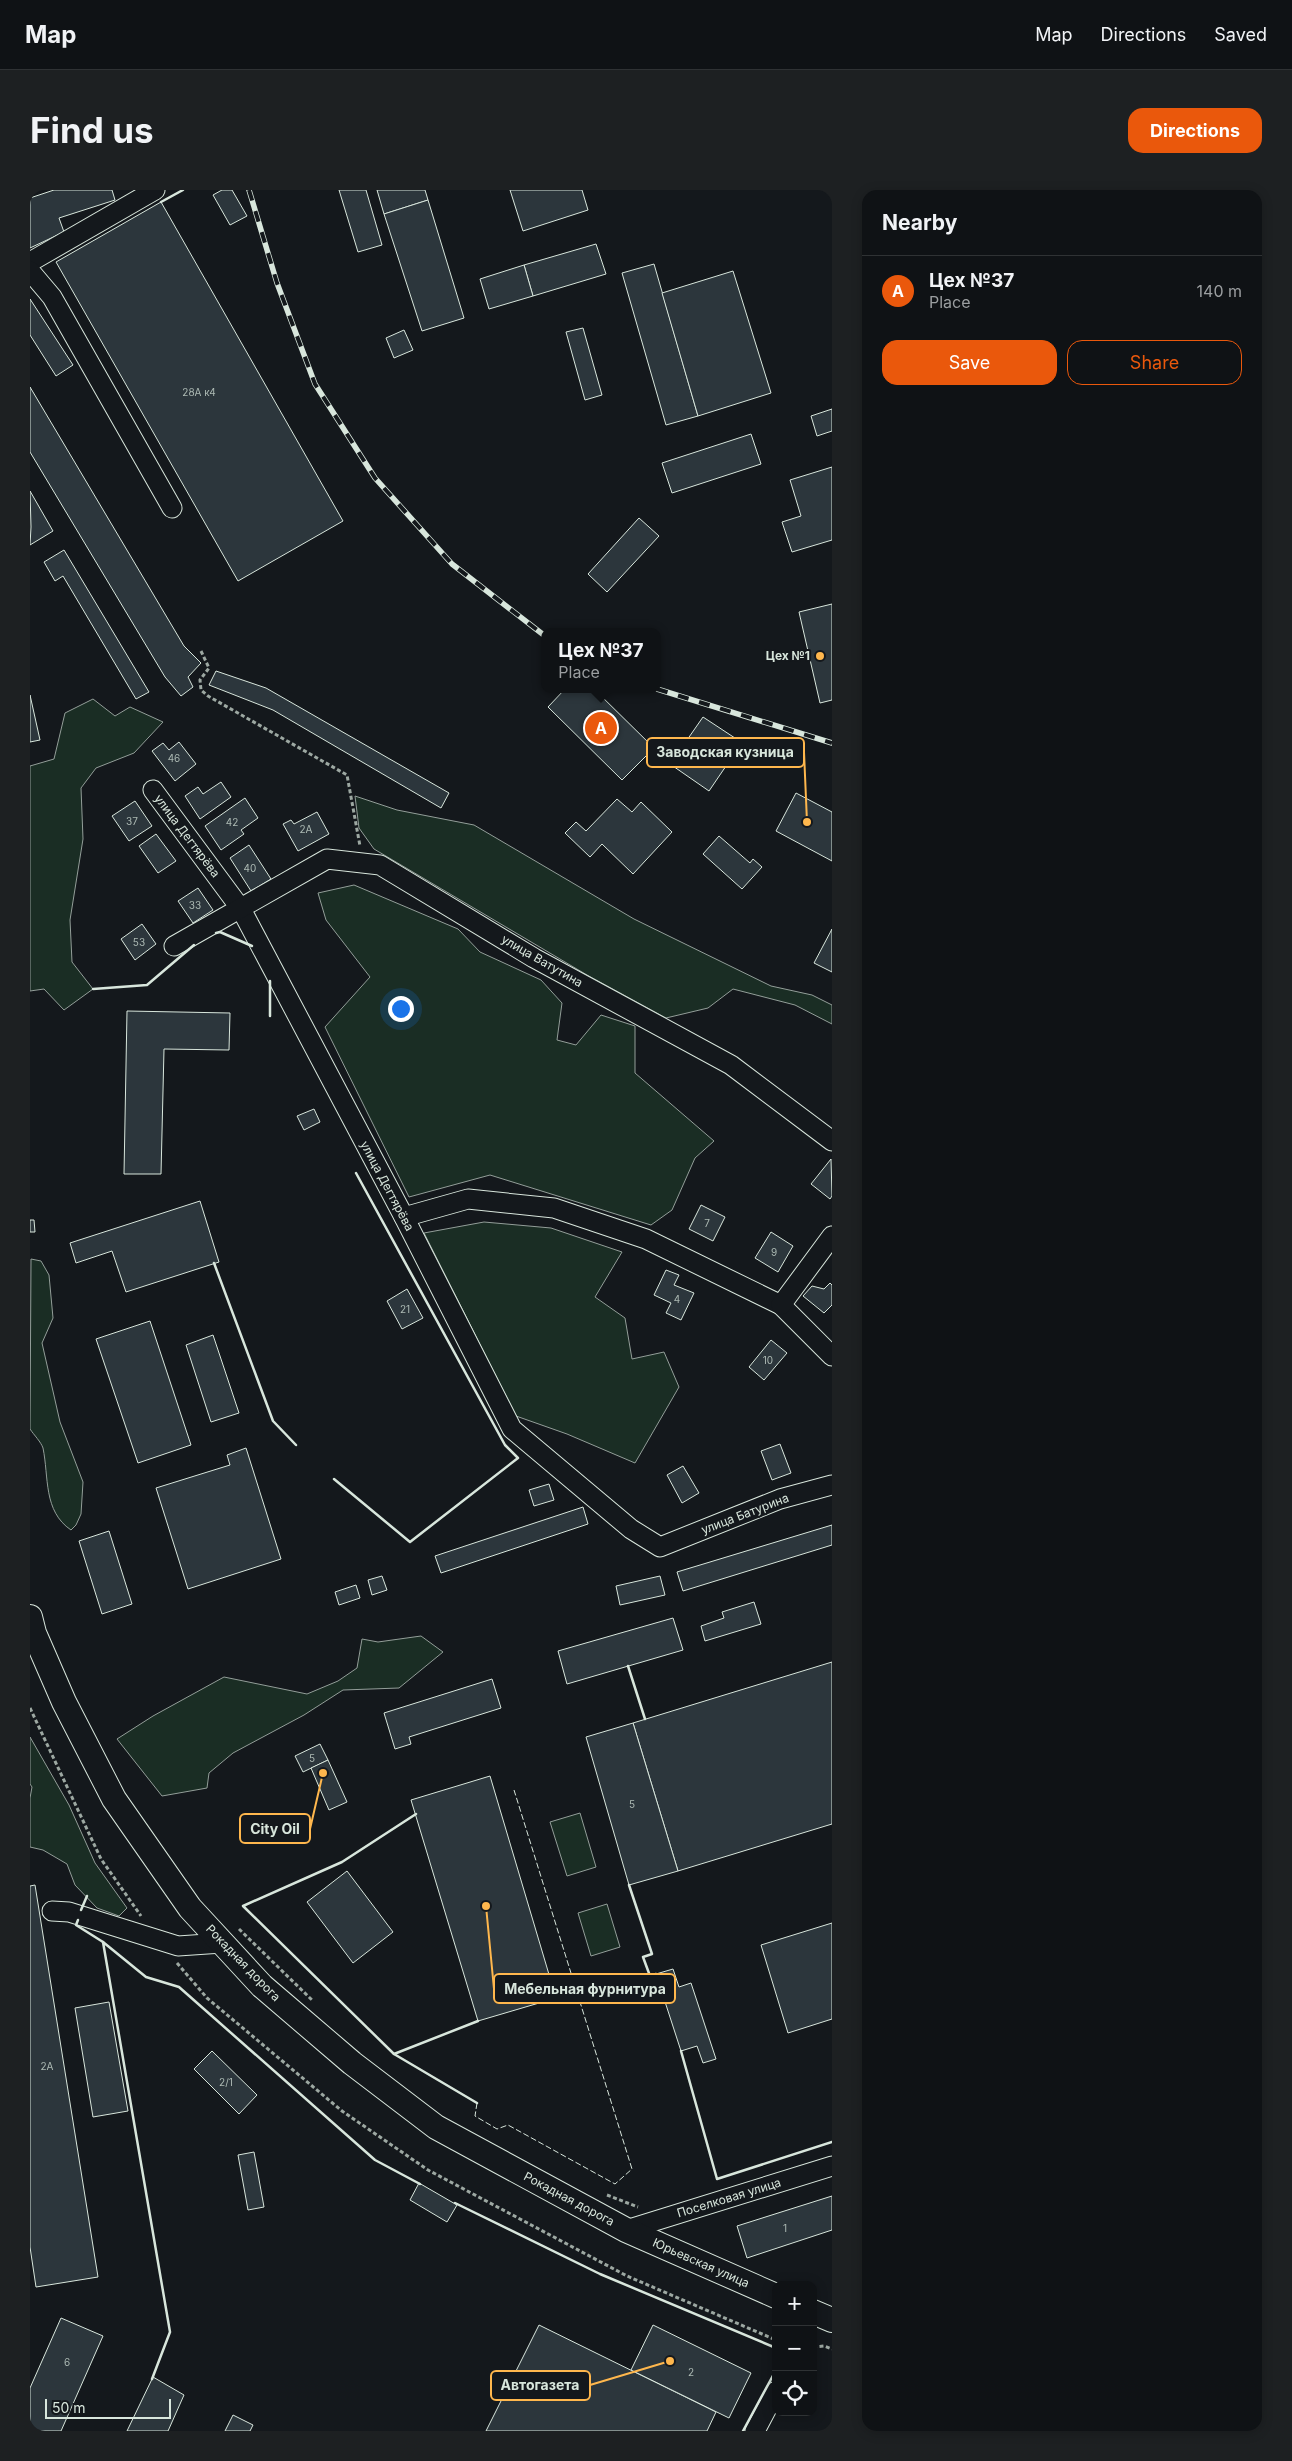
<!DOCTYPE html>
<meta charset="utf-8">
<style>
:root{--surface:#0f1215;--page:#1d2022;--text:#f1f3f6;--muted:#9b9ea0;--line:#2f3234;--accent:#ea580c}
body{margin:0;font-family:Inter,sans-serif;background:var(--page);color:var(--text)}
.controls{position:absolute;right:15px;bottom:15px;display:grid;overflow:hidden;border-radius:10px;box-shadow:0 2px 12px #0003}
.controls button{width:45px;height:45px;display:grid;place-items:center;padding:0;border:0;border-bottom:1px solid var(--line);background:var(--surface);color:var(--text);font:25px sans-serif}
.scale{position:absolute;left:15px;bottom:12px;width:126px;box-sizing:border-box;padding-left:5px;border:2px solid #d8e6dc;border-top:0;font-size:14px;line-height:18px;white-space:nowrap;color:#d8e6dc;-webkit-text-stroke:4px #14181c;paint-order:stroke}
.you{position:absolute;left:370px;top:818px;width:18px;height:18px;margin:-12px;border:4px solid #fff;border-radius:50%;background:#1a73e8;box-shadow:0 0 0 8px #1a73e833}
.badge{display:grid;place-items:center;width:32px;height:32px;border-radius:50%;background:var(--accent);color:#fff;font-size:16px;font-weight:700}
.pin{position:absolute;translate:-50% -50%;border:2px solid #fff;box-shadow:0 1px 5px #0006}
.popup{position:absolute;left:511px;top:438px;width:120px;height:65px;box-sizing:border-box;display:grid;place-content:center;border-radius:10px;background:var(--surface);filter:drop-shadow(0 1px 4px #0005);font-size:16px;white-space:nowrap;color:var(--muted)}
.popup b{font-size:19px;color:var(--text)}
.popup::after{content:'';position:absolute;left:50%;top:100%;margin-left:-10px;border:10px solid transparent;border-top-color:var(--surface)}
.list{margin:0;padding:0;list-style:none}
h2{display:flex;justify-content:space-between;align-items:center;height:65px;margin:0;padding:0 20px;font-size:21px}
h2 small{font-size:16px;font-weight:400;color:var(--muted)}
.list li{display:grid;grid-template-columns:32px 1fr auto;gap:15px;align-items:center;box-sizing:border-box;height:70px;padding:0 20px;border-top:1px solid var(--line)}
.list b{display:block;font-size:19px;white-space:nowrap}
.list p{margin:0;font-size:16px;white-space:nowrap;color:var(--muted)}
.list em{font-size:16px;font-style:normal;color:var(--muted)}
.actions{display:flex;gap:10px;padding:15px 20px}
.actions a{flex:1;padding:11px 0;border:1px solid var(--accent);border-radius:15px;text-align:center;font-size:18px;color:var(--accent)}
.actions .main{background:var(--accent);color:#fff}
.icon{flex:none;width:28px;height:28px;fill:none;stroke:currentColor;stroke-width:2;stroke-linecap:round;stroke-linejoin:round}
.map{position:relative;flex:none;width:802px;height:2241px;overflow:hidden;border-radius:15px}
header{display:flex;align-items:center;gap:30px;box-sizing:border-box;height:70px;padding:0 25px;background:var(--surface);border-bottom:1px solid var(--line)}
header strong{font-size:24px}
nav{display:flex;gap:28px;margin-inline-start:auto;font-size:18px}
.intro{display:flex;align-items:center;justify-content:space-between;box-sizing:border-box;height:120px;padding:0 30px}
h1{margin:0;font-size:35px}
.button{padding:12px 22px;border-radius:15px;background:var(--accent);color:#fff;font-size:18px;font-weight:700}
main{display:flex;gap:30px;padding:0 30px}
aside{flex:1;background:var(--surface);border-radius:15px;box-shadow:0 2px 12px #0003}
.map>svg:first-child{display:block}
.green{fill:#1a2d24;stroke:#939e99}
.building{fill:#2c363c;stroke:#d8e6dc}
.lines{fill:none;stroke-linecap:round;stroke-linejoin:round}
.minor-casing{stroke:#d8e6dc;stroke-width:21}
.major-casing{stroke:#d8e6dc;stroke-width:26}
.path{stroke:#9da8a2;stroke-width:3;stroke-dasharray:4 2.5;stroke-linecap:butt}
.minor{stroke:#14181c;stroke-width:19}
.major{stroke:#14181c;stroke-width:24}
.rail-casing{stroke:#d8e6dc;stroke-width:5.5}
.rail{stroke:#14181c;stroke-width:4;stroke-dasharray:11;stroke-linecap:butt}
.fence{stroke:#d8e6dc;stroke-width:1;stroke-dasharray:6 2.5;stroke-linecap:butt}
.wall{stroke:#d8e6dc;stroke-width:2.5}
.poi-dot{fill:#ffb74d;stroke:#14181c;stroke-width:2}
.labels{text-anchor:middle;stroke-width:4;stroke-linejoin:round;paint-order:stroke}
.number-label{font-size:10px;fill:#adbab4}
.poi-label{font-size:12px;font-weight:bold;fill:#d8e6dc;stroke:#14181c;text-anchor:end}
.street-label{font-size:12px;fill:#d8e6dc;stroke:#14181c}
.leader{fill:none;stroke:#ffb74d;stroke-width:2}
.callout-dot{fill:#ffb74d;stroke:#14181c;stroke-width:2}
.callout{fill:#14181c;stroke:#ffb74d;stroke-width:2}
.callout-label{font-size:14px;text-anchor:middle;font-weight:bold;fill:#d8e6dc}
</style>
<header>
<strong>Map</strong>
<nav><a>Map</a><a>Directions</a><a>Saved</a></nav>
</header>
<div class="intro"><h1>Find us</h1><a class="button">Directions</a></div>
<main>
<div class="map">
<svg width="802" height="2241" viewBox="0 0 802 2241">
<rect width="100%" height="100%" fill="#14181c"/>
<!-- green -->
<g class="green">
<polygon points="63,509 85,526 100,517 133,532 104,563 66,578 51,598 53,649 40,730 42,772 63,799 34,820 14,799 0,801 0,576 24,569 35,523"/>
<polygon points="325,606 367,620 444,635 604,729 741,796 782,805 802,815 802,834 765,815 703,799 678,818 636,828 557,785 344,659 329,638"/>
<polygon points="324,695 428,739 450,762 511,790 532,813 527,850 546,855 571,825 605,836 605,883 684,951 665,968 642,1020 621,1035 460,985 379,1007 295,837 340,787 296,730 288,703"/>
<polygon points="454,1032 521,1038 592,1062 565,1107 595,1128 602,1169 634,1162 649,1197 605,1273 537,1244 486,1226 394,1043"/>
<path d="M 1,1069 L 11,1071 L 19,1085 L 23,1128 L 12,1153 L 30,1232 L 53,1292 L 51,1324 L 46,1335 L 41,1340 C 13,1321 19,1287 13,1258 C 11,1252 4,1245 0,1239 Z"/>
<polygon points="391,1446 413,1462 369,1498 313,1500 274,1525 203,1563 179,1583 177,1598 132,1606 87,1549 123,1526 194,1487 277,1504 308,1491 327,1478 332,1449 348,1452"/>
<polygon points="0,1547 39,1615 65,1673 97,1718 89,1726 67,1718 45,1695 37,1674 13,1660 0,1657 0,1608 2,1597 0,1594"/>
<polygon points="550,1623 566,1677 537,1686 520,1632"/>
<polygon points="577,1714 590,1757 561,1766 548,1723"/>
</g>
<!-- building -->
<g class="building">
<polygon points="24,0 82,0 85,10 29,28 34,42 0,58 0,8"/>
<polygon points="192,0 202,0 217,26 200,35 183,5"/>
<polygon points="309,0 336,0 352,55 328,62"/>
<polygon points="347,0 395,0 398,10 354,24"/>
<polygon points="480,0 552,0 558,20 493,41"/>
<polygon points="398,10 434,128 392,141 354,24"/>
<polygon points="131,12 313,331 208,391 26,72"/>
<polygon points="566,54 576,84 503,106 494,75"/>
<polygon points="624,74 668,226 636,235 592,83"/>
<polygon points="494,75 503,106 459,119 450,89"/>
<polygon points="703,81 741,203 668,226 632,103"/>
<polygon points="0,109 43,175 26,186 0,145"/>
<polygon points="553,138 572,205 555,210 536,142"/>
<polygon points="374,140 383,160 364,168 356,148"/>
<polygon points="0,197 154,456 171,473 158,487 163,497 151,506 135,487 0,262"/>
<polygon points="802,219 802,241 787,246 781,226"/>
<polygon points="721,244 731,274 642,303 632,273"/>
<polygon points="802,277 802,350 762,362 752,332 771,326 760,290"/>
<polygon points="0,301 23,341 0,355 1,337"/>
<polygon points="609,328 629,346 577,402 558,384"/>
<polygon points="34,360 119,502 106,509 33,386 25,391 14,372"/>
<polygon points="802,414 802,510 790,513 769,422"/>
<polygon points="186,481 236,498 419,603 411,618 243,520 179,495"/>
<polygon points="535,499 564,499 624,558 592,590 518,517"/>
<polygon points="0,505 10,550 0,552"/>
<polygon points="673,527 711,552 696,576 657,550"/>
<polygon points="657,550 696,576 679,601 640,574"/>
<polygon points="149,552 166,574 145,591 122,561 133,553 139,560"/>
<polygon points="191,592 201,607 170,629 155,606 168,597 173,604"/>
<polygon points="766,603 802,622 802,671 746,641"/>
<polygon points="215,608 228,628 211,640 214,644 191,660 175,636"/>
<polygon points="587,609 602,622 611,612 642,642 603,684 572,654 560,667 535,643 546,632 556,641"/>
<polygon points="105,611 122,636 99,651 82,626"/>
<polygon points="287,622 299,644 268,661 253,634 261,630 264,634"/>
<polygon points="126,644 146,671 128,683 109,656"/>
<polygon points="689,646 720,673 723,669 732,677 712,699 673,664"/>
<polygon points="219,655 241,689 221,701 200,668"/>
<polygon points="168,698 183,720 163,733 148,711"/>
<polygon points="112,734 126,754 105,770 91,749"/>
<polygon points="802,739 802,782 784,773"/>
<polygon points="97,821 200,823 199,860 134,859 131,984 94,984"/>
<polygon points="284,919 290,932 274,940 267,926"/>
<polygon points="801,969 802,1006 800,1009 781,994"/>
<polygon points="170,1011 189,1072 96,1102 82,1061 46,1073 40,1053"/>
<polygon points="671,1015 695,1027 683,1051 659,1039"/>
<polygon points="0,1030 4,1030 5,1042 0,1042"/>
<polygon points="741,1042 763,1056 748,1082 725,1068"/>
<polygon points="636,1080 649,1085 644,1095 664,1103 651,1130 636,1123 641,1113 624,1105"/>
<polygon points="800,1093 802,1095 802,1115 794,1123 773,1106 782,1096 794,1099"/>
<polygon points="377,1099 393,1128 372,1139 357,1111"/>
<polygon points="120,1131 161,1255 108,1273 66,1149"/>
<polygon points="183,1145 209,1223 181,1232 156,1155"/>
<polygon points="741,1150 757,1163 734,1190 719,1177"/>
<polygon points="750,1254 761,1283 742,1290 731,1261"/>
<polygon points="216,1258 251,1369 158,1399 126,1298 200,1275 197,1265"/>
<polygon points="653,1276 669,1303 652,1313 637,1285"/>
<polygon points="519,1294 524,1310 504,1316 499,1300"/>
<polygon points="553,1317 558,1334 411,1383 405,1366"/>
<polygon points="802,1335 802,1355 653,1401 647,1382"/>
<polygon points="79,1341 102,1414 72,1424 49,1351"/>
<polygon points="352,1386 357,1400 342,1405 338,1390"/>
<polygon points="630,1386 635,1405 590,1415 586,1396"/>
<polygon points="326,1395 330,1408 309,1415 305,1402"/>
<polygon points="724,1412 731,1434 675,1451 671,1436 694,1428 692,1422"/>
<polygon points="643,1428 653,1460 537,1494 528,1461"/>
<polygon points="802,1472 802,1634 648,1681 603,1533"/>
<polygon points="462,1489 471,1518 379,1547 381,1554 365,1559 354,1523"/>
<polygon points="603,1533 648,1681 599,1695 556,1547"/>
<polygon points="290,1554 298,1570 273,1582 265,1566"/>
<polygon points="298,1570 317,1612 299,1620 281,1578"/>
<polygon points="460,1586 526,1808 448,1831 381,1610"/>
<polygon points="317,1681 363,1742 323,1773 277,1712"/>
<polygon points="5,1695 68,2087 6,2097 0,2057 0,1696"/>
<polygon points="802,1733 802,1829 758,1843 731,1755"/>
<polygon points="643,1779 649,1797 661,1793 686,1869 673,1873 667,1856 651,1861 626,1784"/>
<polygon points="79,1812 98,1921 63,1927 45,1818"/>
<polygon points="182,1861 227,1905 209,1924 164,1879"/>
<polygon points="224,1962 234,2017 218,2020 208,1965"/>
<polygon points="389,1993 427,2015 417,2032 380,2010"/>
<polygon points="802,2006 802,2040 717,2068 707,2036"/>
<polygon points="31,2128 73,2146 31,2241 0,2241 0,2198"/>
<polygon points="509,2135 686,2222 677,2241 456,2241"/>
<polygon points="623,2135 721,2183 699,2228 601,2180"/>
<polygon points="123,2187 154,2205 138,2241 97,2241"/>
<polygon points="203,2225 223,2235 220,2241 195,2241"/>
</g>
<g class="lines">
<!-- minor casing -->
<g class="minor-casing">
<g id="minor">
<polyline points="0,72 125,0"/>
<polyline points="0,81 22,107 142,318"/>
<polyline points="123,600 211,719 374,1027 482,1239 601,1339 630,1357 750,1309 802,1295"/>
<polyline points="144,756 297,669 350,675 504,768 701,875 802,951"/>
<polyline points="374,1027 438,1009 524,1018 616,1049 751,1115 802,1166"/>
<polyline points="751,1115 802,1046"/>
<polyline points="22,1721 39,1722 148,1756 192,1753"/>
<polyline points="596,2040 802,1976"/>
<polyline points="725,2241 746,2201"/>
</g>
</g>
<!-- major casing -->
<g class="major-casing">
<g id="major">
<polyline points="0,1427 4,1443 34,1512 84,1609 160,1718 232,1796 322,1873 406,1937 596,2040 746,2106"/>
<polyline points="783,2122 802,2130"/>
</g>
</g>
<!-- path -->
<g class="path">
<polyline points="171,461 179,478 170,490 171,500 178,506 317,585 330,656"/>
<polyline points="0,1518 71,1669 111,1726"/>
<polyline points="209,1739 282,1810"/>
<polyline points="147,1773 177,1808 312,1921 398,1980 597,2086 746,2150"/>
<polyline points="577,2005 608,2017"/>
<polyline points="783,2157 794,2156 802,2159"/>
</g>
<!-- minor -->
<use href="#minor" class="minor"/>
<!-- major -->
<use href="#major" class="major"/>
<!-- rail casing -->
<g class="rail-casing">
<g id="rail">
<polyline points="219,0 247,93 285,194 345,288 422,374 515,446"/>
<polyline points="627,499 802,553"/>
</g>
</g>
<!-- rail -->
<use href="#rail" class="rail"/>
<!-- fence -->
<polyline class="fence" points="447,1913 445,1926 467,1939 478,1935 585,1994 602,1979 484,1600"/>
<!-- wall -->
<g class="wall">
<polyline points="131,12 153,0"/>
<polyline points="186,743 190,742 222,756"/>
<polyline points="63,799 117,795 164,755"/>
<polyline points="240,826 240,791"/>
<polyline points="184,1073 243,1231 266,1255"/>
<polyline points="304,1289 380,1352 488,1268 475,1255 326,983"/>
<polyline points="598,1476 615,1529"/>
<polyline points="386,1624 312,1672 213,1716 364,1864 447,1913"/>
<polyline points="599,1695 622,1764 613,1767 620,1786 626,1784"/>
<polyline points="51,1720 57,1706"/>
<polyline points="48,1730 46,1735 73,1752"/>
<polyline points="651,1861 687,1989 802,1952"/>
<polyline points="364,1864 448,1831"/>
<polyline points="425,2013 570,2084 746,2158"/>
<polyline points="122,2189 140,2142 73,1752 116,1787 149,1797 345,1970 390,1994"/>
<polyline points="713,2241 746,2180"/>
</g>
</g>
<!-- markers -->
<circle class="poi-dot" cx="790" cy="466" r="5"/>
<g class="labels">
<!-- number labels -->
<g class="number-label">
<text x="169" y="206">28А к4</text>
<text x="144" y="572">46</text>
<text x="102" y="635">37</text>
<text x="202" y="636">42</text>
<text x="276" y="643">2А</text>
<text x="220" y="682">40</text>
<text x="165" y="719">33</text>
<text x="109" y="756">53</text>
<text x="677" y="1037">7</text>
<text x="744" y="1066">9</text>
<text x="647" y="1113">4</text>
<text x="375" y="1123">21</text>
<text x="738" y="1174">10</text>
<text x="282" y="1572">5</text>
<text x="602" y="1618">5</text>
<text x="17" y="1880">2А</text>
<text x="196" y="1896">2/1</text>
<text x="755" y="2042">1</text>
<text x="37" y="2176">6</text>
<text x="661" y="2186">2</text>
</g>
<!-- poi labels -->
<g class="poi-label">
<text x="780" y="470">Цех №1</text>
</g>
<!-- street labels -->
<g class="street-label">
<text transform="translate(157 646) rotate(53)" y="4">улица Дегтярёва</text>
<text transform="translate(512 771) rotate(30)" y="4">улица Ватутина</text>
<text transform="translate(357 996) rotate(62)" y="4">улица Дегтярёва</text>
<text transform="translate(715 1324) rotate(-21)" y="4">улица Батурина</text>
<text transform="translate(213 1773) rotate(46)" y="4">Рокадная дорога</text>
<text transform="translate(699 2008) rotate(-17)" y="4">Поселковая улица</text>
<text transform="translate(539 2009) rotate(28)" y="4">Рокадная дорога</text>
<text transform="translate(671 2073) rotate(24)" y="4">Юрьевская улица</text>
</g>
</g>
<!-- callouts -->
<path class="leader" d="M777 632L774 562M293 1583L280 1639M456 1716L464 1799M640 2171L560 2195"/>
<g class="callout-dot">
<circle cx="777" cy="632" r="5"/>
<circle cx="293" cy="1583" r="5"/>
<circle cx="456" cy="1716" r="5"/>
<circle cx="640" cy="2171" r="5"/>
</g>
<g class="callout">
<rect x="617" y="548" width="157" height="29" rx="5"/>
<rect x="210" y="1624" width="70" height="29" rx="5"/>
<rect x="464" y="1784" width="181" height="29" rx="5"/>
<rect x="461" y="2181" width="99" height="29" rx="5"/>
</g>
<g class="callout-label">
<text x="695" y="567">Заводская кузница</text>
<text x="245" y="1644">City Oil</text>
<text x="555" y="1804">Мебельная фурнитура</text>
<text x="510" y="2200">Автогазета</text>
</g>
</svg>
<div class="controls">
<button>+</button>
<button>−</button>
<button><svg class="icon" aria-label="locate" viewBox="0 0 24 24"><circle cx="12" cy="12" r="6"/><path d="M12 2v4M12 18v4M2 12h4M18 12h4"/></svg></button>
</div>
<div class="scale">50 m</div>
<div class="you"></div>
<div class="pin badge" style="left:571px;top:538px">A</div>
<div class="popup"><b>Цех №37</b>Place</div>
</div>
<aside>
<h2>Nearby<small></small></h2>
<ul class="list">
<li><span class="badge">A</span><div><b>Цех №37</b><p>Place</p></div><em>140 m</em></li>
</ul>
<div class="actions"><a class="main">Save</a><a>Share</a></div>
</aside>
</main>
